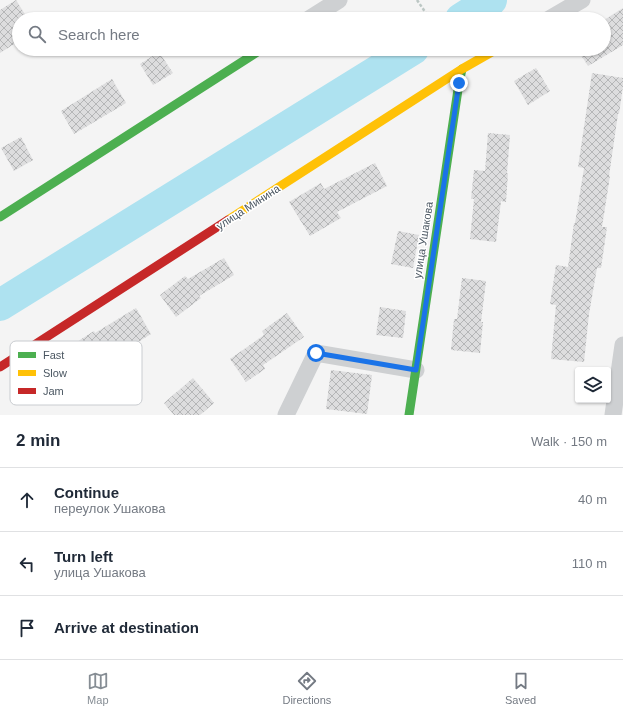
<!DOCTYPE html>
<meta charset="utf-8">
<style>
:root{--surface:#fff;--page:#f6f6f7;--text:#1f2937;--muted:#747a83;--line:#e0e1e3;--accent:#868d94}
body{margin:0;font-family:Helvetica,sans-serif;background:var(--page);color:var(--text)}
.controls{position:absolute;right:12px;bottom:12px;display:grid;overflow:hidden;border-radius:4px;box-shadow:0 1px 3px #0004}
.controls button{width:36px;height:36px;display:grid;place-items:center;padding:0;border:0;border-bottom:1px solid var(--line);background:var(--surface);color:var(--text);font:20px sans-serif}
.stop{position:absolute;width:12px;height:12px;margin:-9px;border:3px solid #1a73e8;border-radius:50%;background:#fff}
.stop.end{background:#1a73e8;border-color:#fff;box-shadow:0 1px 4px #0008}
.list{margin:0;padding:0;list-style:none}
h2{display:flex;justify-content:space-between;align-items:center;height:52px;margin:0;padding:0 16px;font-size:17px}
h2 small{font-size:13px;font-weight:400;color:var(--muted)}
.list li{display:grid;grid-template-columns:26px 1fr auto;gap:12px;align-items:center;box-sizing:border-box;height:64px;padding:0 16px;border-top:1px solid var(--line)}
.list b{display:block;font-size:15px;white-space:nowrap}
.list p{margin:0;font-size:13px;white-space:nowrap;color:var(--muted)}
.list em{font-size:13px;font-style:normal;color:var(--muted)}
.icon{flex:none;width:22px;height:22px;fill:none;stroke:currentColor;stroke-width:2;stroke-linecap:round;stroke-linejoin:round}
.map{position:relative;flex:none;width:623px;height:415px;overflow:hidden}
.search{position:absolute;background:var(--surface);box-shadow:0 1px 3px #0004;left:12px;right:12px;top:12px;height:44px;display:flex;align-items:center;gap:10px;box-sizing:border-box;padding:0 14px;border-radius:22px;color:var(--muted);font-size:15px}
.sheet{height:244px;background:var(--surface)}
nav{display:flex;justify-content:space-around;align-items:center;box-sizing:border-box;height:56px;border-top:1px solid var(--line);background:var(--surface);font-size:11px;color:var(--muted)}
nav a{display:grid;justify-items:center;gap:2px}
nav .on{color:var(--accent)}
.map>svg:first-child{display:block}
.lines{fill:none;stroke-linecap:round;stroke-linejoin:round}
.river{stroke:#aee2f0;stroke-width:32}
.building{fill:url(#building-cross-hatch)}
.path{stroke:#bcc7c4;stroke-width:2.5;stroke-dasharray:3 2;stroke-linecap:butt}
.street{stroke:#ced0d2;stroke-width:17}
.fast{stroke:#4caf50;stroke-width:9}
.slow{stroke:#ffc107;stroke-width:9}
.jam{stroke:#c62828;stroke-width:9}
.route{stroke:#1a73e8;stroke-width:5}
.labels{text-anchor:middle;stroke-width:3;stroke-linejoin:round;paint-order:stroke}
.street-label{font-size:11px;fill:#4a5661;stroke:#fff}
.key{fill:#fff;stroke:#c9ccd0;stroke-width:1}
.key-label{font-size:11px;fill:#4a5661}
</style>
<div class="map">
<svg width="623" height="415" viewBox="0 0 623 415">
<defs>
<pattern id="building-cross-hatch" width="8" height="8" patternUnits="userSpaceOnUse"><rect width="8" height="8" fill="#ddddde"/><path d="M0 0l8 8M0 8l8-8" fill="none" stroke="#b5b6b7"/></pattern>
</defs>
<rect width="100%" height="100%" fill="#f4f4f4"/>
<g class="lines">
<!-- river -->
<g class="river">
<polyline points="461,19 491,0"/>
<polyline points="0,305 413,49"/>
</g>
</g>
<!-- building -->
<g class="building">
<polygon points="16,0 28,19 19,19 19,41 0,53 0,10"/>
<polygon points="623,8 623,45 588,66 577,49 604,49 604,20"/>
<polygon points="159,52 173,73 153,85 140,64"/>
<polygon points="536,68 550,91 528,105 514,81"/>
<polygon points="592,73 623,78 623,86 619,114 618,114 609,176 610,176 602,227 607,227 601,268 597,268 589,314 584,362 551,359 556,305 550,304 556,265 568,267 574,223 575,223 584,168 578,167"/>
<polygon points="112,79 126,103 74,134 61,111"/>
<polygon points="488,133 510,135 507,173 508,173 506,202 501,201 496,242 470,239 474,199 471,199 474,170 485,171"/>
<polygon points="21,137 33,160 14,171 1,148"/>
<polygon points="375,163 387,186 337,212 341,218 310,236 289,202 321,183 324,189"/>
<polygon points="398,231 419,235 413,268 391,264"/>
<polygon points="224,258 234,275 199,296 201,298 176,317 160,295 185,276 188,279"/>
<polygon points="462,278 486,281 481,322 483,322 480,353 451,350 454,319 457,319"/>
<polygon points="380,307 406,311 403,338 376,335"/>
<polygon points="136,308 151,334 90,372 72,345 94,331 95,333"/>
<polygon points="287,313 304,337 263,365 265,369 246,382 230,359 264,335 262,331"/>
<polygon points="331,370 372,375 367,414 326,409"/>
<polygon points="193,378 214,403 200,415 174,415 164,403"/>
</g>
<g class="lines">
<!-- path -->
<polyline class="path" points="417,0 430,19"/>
<!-- street -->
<g class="street">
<polyline points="309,19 339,0"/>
<polyline points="549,19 582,0"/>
<polyline points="286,415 316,353 416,370"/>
<polyline points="613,415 623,345"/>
</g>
<!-- fast -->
<g class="fast">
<polyline points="0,217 262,49"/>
<polyline points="409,415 459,83 462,69"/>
</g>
<!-- slow -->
<polyline class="slow" points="228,220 462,69 497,49"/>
<!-- jam -->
<polyline class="jam" points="0,367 228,220"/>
</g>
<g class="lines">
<!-- route -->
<polyline class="route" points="316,353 416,370 459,83"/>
</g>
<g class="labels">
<!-- street labels -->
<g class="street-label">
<text transform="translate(248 207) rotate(-33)" y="4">улица Минина</text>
<text transform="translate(423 240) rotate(-81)" y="4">улица Ушакова</text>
</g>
</g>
<!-- legend -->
<rect x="10" y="341" width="132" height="64" rx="6" class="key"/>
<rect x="18" y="352" width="18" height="6" fill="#4caf50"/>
<rect x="18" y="370" width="18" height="6" fill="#ffc107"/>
<rect x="18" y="388" width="18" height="6" fill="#c62828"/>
<g class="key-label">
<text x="43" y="359">Fast</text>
<text x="43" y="377">Slow</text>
<text x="43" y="395">Jam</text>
</g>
</svg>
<div class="controls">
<button><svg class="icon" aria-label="layers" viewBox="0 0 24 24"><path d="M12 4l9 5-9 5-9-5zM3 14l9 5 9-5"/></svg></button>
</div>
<div class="stop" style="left:316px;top:353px"></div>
<div class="stop end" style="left:459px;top:83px"></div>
<div class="search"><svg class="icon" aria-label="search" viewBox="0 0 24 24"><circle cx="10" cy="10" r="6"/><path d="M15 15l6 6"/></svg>Search here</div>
</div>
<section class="sheet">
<h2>2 min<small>Walk · 150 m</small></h2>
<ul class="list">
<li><svg class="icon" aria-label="ahead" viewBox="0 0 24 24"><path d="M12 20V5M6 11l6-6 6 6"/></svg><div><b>Continue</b><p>переулок Ушакова</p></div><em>40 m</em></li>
<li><svg class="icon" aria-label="left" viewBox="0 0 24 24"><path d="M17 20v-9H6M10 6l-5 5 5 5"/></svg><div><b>Turn left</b><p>улица Ушакова</p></div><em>110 m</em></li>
<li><svg class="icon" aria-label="arrive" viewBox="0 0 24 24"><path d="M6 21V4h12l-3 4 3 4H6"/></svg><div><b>Arrive at destination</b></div></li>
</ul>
</section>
<nav>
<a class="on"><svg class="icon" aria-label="map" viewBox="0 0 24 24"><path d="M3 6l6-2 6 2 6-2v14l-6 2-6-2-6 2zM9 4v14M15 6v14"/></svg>Map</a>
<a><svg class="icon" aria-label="directions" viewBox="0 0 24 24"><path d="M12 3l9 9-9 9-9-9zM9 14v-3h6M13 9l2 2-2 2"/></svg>Directions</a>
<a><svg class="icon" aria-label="saved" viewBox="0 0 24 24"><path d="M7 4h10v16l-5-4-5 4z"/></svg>Saved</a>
</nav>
